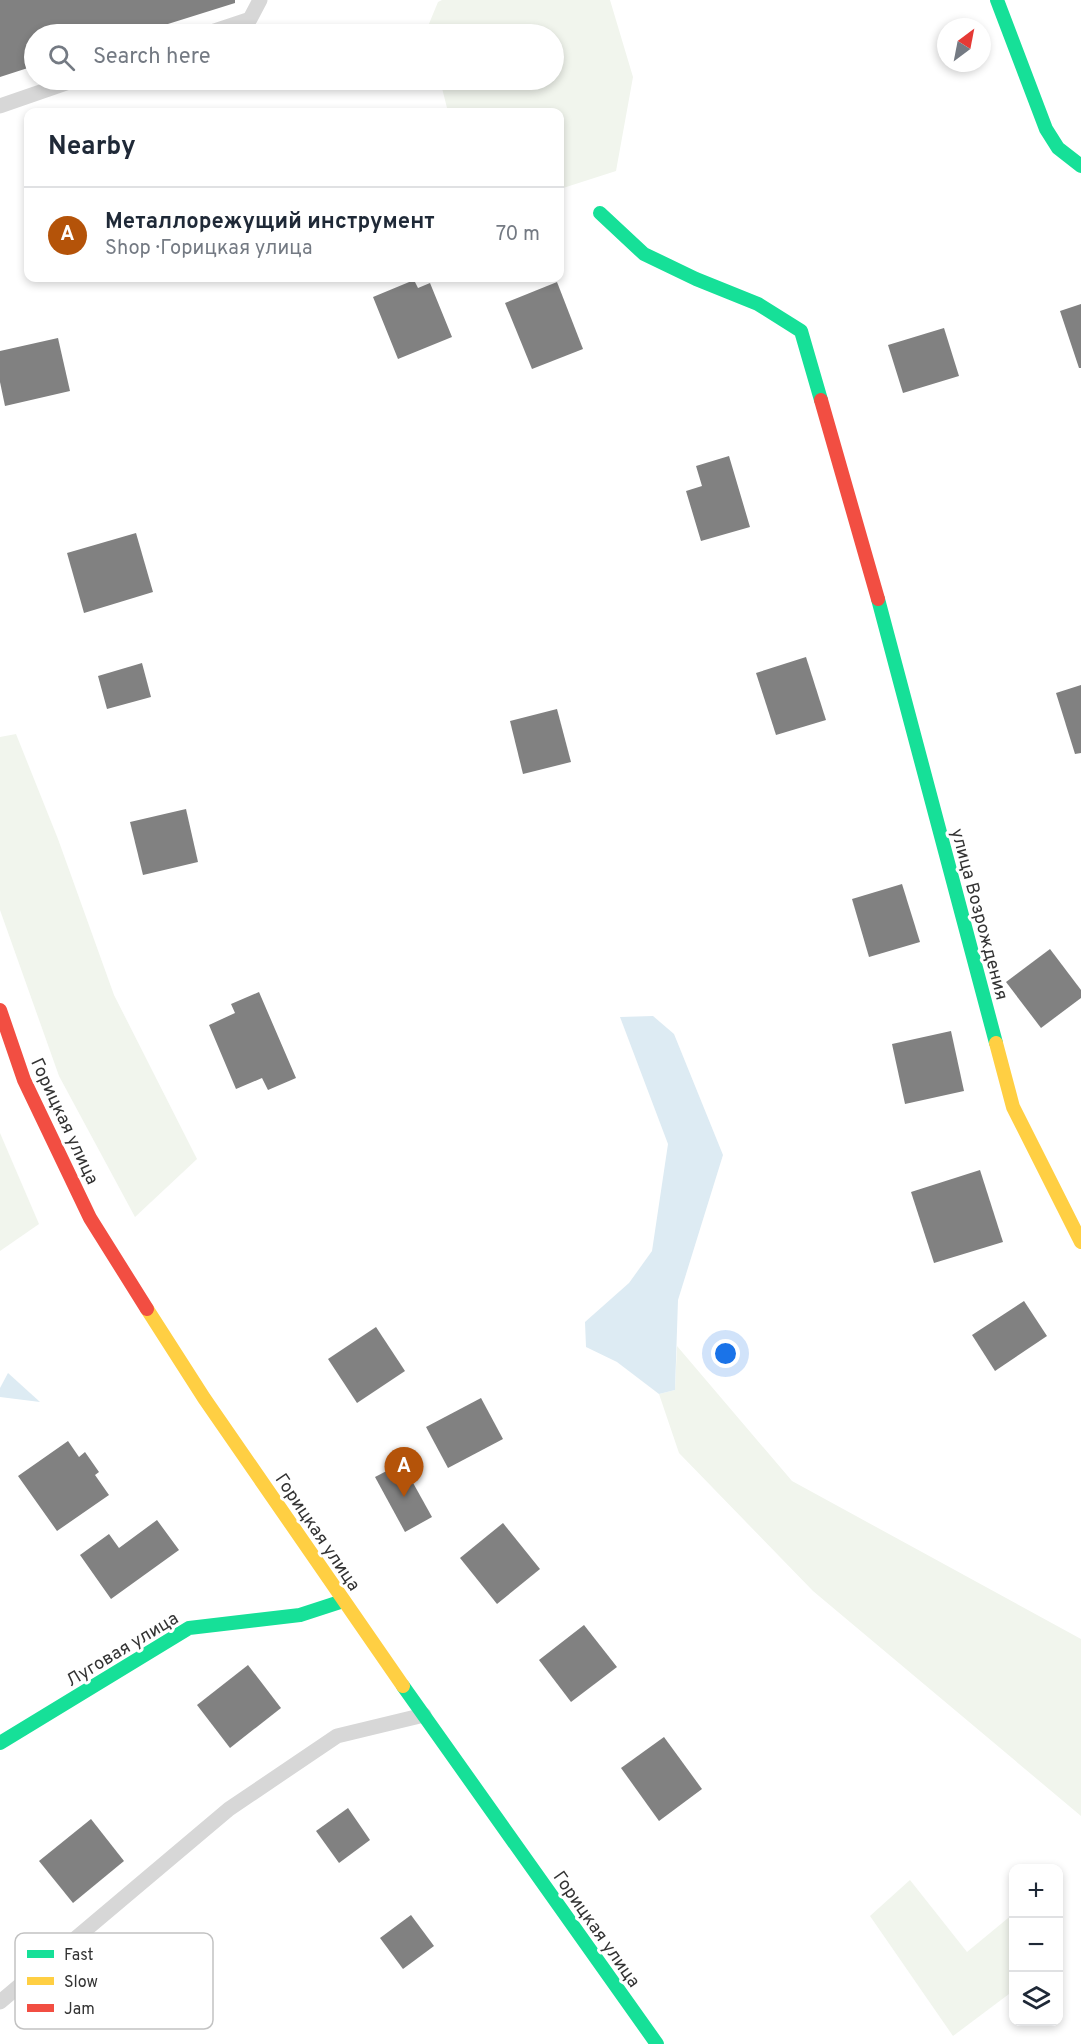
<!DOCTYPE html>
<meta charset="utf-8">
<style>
:root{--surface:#fff;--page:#f6f6f7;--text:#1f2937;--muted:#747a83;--line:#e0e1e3;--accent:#b45309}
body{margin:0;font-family:Overpass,sans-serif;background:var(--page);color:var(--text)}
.controls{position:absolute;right:18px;bottom:18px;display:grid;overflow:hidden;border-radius:12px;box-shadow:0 3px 9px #0003}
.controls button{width:54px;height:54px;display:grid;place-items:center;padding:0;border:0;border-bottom:2px solid var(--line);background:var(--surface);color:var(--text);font:30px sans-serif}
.compass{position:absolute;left:937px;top:18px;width:54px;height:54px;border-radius:50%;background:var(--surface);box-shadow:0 3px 9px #0003;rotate:32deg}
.you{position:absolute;left:726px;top:1354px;width:21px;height:21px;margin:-15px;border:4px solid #fff;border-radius:50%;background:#1a73e8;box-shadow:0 0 0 9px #1a73e833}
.badge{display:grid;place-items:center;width:39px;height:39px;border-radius:50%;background:var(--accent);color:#fff;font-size:20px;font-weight:700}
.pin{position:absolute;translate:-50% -50px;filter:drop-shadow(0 2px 3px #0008)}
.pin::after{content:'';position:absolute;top:32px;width:21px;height:18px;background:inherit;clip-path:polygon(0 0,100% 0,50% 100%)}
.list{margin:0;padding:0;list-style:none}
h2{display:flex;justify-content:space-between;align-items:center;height:78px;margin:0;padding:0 24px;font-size:26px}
h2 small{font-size:20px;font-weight:400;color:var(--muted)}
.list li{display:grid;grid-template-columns:39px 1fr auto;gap:18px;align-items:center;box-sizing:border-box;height:96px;padding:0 24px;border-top:2px solid var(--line)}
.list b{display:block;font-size:22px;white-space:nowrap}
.list p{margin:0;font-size:20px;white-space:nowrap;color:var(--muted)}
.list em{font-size:20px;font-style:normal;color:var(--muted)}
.icon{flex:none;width:33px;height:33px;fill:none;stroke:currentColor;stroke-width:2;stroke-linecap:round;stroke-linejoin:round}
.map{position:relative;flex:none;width:1081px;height:2044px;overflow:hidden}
.search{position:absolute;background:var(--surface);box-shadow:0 3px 9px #0003;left:24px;top:24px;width:540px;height:66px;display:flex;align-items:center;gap:15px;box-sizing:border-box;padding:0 21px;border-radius:33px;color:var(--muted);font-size:22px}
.panel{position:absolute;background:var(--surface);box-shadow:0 3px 9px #0003;left:24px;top:108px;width:540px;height:174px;border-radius:12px}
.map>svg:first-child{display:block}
.green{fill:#f1f5ed}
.water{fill:#ddebf3}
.building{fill:#818181}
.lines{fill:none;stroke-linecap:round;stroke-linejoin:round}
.lane{stroke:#d7d7d7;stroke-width:15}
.fast{stroke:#16e098;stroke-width:14}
.slow{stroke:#ffcf43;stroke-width:14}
.jam{stroke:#f24e42;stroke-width:14}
.labels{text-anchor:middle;stroke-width:6;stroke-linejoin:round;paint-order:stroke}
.street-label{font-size:18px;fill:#333;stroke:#fff}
.key{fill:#fff;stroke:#c2c2c2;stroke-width:1.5}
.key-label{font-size:16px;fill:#333}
</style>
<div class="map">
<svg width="1081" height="2044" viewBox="0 0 1081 2044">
<rect width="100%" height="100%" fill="#fff"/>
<!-- green -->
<g class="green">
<polygon points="442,0 610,0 633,77 616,171 560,189 560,112 448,112 440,80 554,80 554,34 427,34 426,31 438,2"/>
<polygon points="16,734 58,839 114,995 197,1159 135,1217 59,1076 0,910 0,737"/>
<polygon points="0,1133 39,1224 0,1251"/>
<polygon points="677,1346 792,1481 1081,1639 1081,1816 813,1591 679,1453 659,1394 675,1390"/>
<polygon points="910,1880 967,1952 1013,1914 1013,1991 953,2036 870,1916"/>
</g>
<!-- water -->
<g class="water">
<polygon points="653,1016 674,1034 723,1155 678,1300 675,1390 659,1394 617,1362 586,1347 585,1322 629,1283 652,1251 668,1144 620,1017"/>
<polygon points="8,1373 40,1402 0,1397 0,1388"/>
</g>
<!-- building -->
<g class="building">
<polygon points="0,0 235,0 235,3 136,34 34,34 34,66 0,77"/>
<polygon points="414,280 418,288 430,283 452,337 398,359 373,297"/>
<polygon points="557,282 583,349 532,369 505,303"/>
<polygon points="1081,304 1081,368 1079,368 1060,311"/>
<polygon points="944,328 959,376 903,393 888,345"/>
<polygon points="58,338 70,391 5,406 0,382 0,351"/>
<polygon points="729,456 750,527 701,541 686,491 702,486 696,466"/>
<polygon points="136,533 153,592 84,613 67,553"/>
<polygon points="806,657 826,720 776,735 756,673"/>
<polygon points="142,663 151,697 107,709 98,676"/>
<polygon points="1081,685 1081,753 1075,754 1056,693"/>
<polygon points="557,709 571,762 523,774 510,721"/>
<polygon points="186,809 198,862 143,875 130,822"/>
<polygon points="902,884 920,942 869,957 852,899"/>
<polygon points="1050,949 1081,990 1081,998 1041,1028 1006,982"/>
<polygon points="259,992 296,1078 268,1090 262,1078 236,1089 209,1025 235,1013 231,1004"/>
<polygon points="951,1031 964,1091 905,1104 892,1044"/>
<polygon points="980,1170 1003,1242 934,1263 911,1192"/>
<polygon points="1024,1301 1047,1336 995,1371 972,1335"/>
<polygon points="376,1327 405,1371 357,1403 328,1359"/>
<polygon points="481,1398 503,1439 448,1468 426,1427"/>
<polygon points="68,1441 79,1457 85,1452 99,1472 95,1475 109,1495 57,1531 18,1476"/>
<polygon points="402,1463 432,1517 405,1532 375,1477"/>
<polygon points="157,1520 179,1550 111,1599 80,1555 109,1534 119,1548"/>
<polygon points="503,1523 540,1569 497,1604 460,1558"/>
<polygon points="584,1625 617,1667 571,1702 539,1660"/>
<polygon points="248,1665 281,1708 230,1748 197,1705"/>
<polygon points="664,1737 702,1789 659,1821 621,1768"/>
<polygon points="348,1808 370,1840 339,1863 316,1831"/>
<polygon points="91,1819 124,1861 73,1903 39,1861"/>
<polygon points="411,1915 434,1946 403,1969 380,1938"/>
</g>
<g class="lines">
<!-- lane -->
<g class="lane">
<polyline points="205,34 250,19 260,0"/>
<polyline points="0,106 75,80"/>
<polyline points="0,2002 229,1809 337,1736 424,1715"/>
</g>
<!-- fast -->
<g class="fast">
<polyline points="997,0 1046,129 1058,148 1081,166"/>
<polyline points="600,213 644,254 696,279 758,304 801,331 821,400"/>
<polyline points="878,599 996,1043"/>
<polyline points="403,1686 657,2044"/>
<polyline points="0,1743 189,1628 300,1615 343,1601"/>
</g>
<!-- slow -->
<g class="slow">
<polyline points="996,1043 1013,1107 1081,1242"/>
<polyline points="147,1309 204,1398 403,1686"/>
</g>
<!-- jam -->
<g class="jam">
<polyline points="821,400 878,599"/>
<polyline points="0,1010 24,1080 90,1218 147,1309"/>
</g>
</g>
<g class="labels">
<!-- street labels -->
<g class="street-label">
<text transform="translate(980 914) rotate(75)" y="6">улица Возрождения</text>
<text transform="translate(65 1121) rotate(65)" y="6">Горицкая улица</text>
<text transform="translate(318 1532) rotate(56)" y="6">Горицкая улица</text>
<text transform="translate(122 1649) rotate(-31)" y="6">Луговая улица</text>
<text transform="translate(597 1929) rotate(55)" y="6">Горицкая улица</text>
</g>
</g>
<!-- legend -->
<rect x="15" y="1933" width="198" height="96" rx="9" class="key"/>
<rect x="27" y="1950" width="27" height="8" fill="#16e098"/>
<rect x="27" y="1977" width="27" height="8" fill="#ffcf43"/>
<rect x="27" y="2004" width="27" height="8" fill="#f24e42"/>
<g class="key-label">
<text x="64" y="1960">Fast</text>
<text x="64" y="1987">Slow</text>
<text x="64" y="2014">Jam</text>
</g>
</svg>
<div class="controls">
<button>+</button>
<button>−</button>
<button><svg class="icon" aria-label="layers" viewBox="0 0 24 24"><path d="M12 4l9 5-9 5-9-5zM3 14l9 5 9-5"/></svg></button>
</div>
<svg class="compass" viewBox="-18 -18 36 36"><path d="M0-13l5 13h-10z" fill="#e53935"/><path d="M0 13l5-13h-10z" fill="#747a83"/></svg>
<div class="you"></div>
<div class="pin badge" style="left:404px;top:1497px">A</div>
<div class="search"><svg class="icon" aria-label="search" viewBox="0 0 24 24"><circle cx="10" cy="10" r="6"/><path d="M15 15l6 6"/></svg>Search here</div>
<section class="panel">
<h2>Nearby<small></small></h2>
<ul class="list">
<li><span class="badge">A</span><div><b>Металлорежущий инструмент</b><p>Shop · Горицкая улица</p></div><em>70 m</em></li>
</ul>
</section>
</div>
